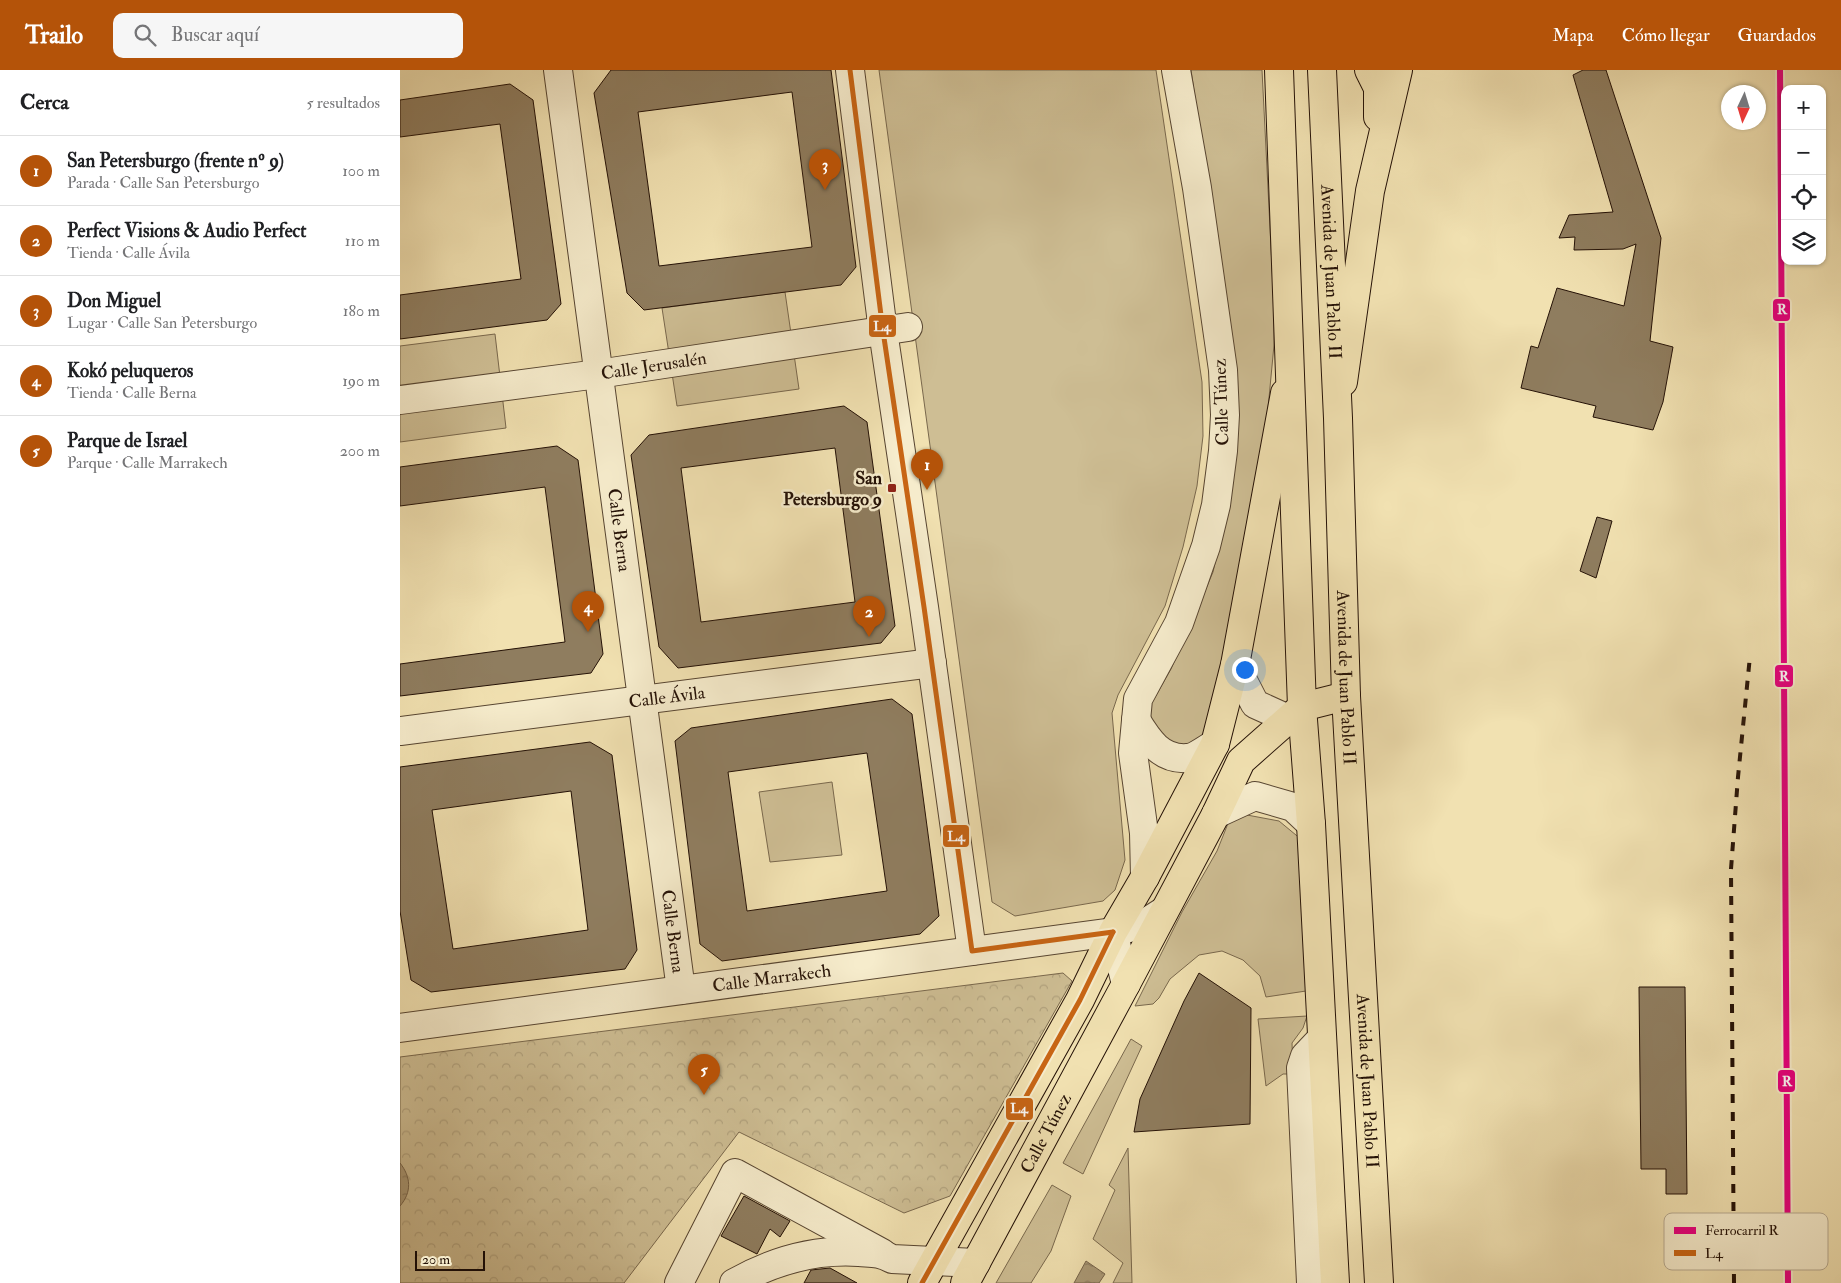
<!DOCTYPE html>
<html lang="es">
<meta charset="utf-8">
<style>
:root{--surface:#fff;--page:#f6f6f6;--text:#202124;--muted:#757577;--line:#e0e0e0;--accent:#b45309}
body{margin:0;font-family:"IM FELL Double Pica",serif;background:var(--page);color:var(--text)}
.controls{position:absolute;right:15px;top:15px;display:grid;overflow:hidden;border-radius:10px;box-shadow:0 1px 4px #0004}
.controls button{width:45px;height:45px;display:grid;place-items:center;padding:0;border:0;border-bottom:1px solid var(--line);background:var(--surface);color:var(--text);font:25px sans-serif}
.compass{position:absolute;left:1321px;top:15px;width:45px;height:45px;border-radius:50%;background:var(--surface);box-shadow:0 1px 4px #0004;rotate:184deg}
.scale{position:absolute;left:15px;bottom:12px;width:70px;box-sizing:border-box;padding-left:5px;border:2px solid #241106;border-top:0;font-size:14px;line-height:18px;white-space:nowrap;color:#241106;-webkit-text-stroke:4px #f6eccc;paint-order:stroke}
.you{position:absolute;left:844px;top:599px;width:18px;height:18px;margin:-12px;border:4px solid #fff;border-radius:50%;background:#1a73e8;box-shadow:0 0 0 8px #1a73e833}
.badge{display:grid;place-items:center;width:32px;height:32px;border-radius:50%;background:var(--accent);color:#fff;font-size:16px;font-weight:700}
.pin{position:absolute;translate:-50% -41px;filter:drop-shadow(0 1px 2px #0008)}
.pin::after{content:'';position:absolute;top:26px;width:18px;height:15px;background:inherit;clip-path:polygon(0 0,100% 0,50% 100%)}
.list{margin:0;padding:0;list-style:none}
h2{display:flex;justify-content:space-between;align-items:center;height:65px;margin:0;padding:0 20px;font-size:21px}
h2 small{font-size:16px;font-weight:400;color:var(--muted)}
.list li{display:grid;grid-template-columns:32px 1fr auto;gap:15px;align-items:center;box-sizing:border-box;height:70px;padding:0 20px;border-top:1px solid var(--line)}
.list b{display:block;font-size:19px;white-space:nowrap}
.list p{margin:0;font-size:16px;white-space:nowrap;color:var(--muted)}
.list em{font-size:16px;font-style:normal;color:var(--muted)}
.icon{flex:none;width:28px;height:28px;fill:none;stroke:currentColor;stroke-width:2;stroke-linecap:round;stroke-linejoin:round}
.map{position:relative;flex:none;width:1441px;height:1213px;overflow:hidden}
header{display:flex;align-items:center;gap:30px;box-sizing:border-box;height:70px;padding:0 25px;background:var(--accent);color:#fff}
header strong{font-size:24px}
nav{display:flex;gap:28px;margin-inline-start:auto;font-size:18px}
.search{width:350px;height:45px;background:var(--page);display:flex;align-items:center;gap:12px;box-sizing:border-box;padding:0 18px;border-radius:10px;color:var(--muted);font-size:19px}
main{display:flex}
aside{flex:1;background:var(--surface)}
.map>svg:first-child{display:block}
.grass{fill:#cebe94;stroke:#79684d}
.park{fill:url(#park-crowns);stroke:#79684d}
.water{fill:url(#water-ripples);stroke:#75634a}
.building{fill:#8f7d5f;stroke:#241106;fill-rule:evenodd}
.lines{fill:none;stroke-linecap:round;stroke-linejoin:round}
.minor-casing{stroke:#574531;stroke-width:30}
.major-casing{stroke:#241106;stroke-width:30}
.highway-casing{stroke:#241106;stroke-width:30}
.minor{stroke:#f6eccc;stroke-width:28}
.major{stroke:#f1e1b1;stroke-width:28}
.highway{stroke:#f1e1b1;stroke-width:28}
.rail{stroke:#241106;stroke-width:4;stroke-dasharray:9 9;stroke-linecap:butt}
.bus-1-casing{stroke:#f6eccc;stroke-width:9}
.bus-1{stroke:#c86514;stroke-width:5}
.rail-1-casing{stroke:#f6eccc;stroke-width:10}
.rail-1{stroke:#e5007d;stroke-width:6}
.poi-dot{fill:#8f2418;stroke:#f6eccc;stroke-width:2}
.labels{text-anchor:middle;stroke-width:5;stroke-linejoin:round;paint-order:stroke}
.street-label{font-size:18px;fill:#241106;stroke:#f6eccc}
.poi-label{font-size:18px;font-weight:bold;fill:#241106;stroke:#f6eccc;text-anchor:end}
.key{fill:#f6eccc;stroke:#b7aa91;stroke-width:1}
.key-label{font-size:14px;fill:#241106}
.line-badge{stroke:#f6eccc;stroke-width:2}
.badge-label{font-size:14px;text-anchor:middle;font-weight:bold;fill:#fff}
</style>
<header>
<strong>Trailo</strong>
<div class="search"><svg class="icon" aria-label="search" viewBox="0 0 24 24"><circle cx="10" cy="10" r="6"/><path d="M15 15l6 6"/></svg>Buscar aquí</div>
<nav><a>Mapa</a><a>Cómo llegar</a><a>Guardados</a></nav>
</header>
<main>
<aside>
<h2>Cerca<small>5 resultados</small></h2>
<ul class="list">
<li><span class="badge">1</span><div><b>San Petersburgo (frente nº 9)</b><p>Parada · Calle San Petersburgo</p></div><em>100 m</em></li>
<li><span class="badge">2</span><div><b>Perfect Visions &amp; Audio Perfect</b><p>Tienda · Calle Ávila</p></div><em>110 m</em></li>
<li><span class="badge">3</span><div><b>Don Miguel</b><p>Lugar · Calle San Petersburgo</p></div><em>180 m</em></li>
<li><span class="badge">4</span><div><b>Kokó peluqueros</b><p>Tienda · Calle Berna</p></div><em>190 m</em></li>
<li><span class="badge">5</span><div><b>Parque de Israel</b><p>Parque · Calle Marrakech</p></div><em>200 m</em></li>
</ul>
</aside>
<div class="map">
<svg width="1441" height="1213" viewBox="0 0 1441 1213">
<defs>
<pattern id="park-crowns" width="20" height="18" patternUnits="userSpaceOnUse" patternTransform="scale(1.25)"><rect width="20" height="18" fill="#cebe94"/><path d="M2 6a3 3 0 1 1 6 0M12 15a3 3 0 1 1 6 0" fill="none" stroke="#b1a27e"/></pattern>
<pattern id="water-ripples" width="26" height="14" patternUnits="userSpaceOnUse" patternTransform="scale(1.25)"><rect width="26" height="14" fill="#ab9a77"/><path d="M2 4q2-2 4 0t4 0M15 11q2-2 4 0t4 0" fill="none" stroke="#8b7c60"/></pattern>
</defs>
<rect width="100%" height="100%" fill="#f1e1b1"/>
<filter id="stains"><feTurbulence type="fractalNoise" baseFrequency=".004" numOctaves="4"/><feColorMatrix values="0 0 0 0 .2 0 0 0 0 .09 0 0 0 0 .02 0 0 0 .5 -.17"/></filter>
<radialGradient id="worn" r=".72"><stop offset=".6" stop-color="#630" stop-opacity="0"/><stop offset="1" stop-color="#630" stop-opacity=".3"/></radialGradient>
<!-- grass -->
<g class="grass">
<polygon points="479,0 756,0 802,312 803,366 797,416 783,477 765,536 718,625 712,643 725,790 715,820 703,831 615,846 592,832"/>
<path d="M 791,0 L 862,0 L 874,237 L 874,275 L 865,370 L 810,656 C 795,681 792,677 765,673 L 750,647 L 750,636 L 771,599 L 802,528 L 813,502 L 822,462 L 805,97 Z"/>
<polygon points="385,222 399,319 277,336 262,238"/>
<polygon points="95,264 106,358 0,372 0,276"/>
<polygon points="432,712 442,785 370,792 359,722"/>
<polygon points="847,745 879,751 902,770 906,921 866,927 860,906 843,890 822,881 799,885 770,909 759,928 753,934 735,936 782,842 817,781 829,751"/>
<polygon points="907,946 903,958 892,973 893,1004 883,1004 866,1016 858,949"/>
<polygon points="731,969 742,976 683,1104 663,1093"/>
<polygon points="728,1078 732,1213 713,1213 723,1193 693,1169 715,1120 709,1115"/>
<polygon points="652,1115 671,1126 651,1181 631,1213 596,1213"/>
</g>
<!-- park -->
<polygon class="park" points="663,903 672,911 550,1126 504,1143 339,1062 224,1213 0,1213 0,987"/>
<!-- water -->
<g class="water">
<path d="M 0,1093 C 11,1107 12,1122 0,1136 Z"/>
<polygon points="686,1191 705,1204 699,1213 674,1213"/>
</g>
<!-- building -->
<g class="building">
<path d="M 211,0 L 431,0 L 456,197 L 441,215 L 244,240 L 227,223 L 194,23 ZM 392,22 L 412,177 L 259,196 L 238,42 Z"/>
<polygon points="1183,0 1206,0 1261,168 1250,271 1273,277 1263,332 1253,360 1193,347 1196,336 1121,318 1131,276 1138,278 1157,218 1224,236 1236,174 1223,179 1174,180 1175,167 1159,168 1169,145 1213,142 1173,5"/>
<polygon points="110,14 133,30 161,234 147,250 0,269 0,225 121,209 100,54 0,67 0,30"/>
<path d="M 444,336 L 467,352 L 495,556 L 481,573 L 278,598 L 259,577 L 231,385 L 249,365 ZM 435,378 L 455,532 L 301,552 L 281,398 Z"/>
<polygon points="157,376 178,390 203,584 191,603 0,626 0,594 165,572 145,417 0,436 0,397"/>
<polygon points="1197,447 1212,451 1196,508 1180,501"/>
<path d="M 492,629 L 512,644 L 539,846 L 520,864 L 322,891 L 300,874 L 275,671 L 291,658 ZM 467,683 L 487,821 L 347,841 L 328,702 Z"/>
<path d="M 190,672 L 212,685 L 237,880 L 225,899 L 31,922 L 11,910 L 0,841 L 0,697 ZM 171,721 L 188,860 L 53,879 L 32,740 Z"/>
<polygon points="799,903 851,938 850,1054 734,1062 740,1029 784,931"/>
<polygon points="1239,917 1285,917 1287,1124 1266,1124 1266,1099 1241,1099"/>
<polygon points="344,1126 390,1151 380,1167 370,1159 357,1184 321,1166"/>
<polygon points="430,1198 457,1213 404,1213 411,1200"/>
</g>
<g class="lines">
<!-- minor casing -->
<g class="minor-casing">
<g id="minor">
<path id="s1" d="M 158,0 L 281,920"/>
<polyline points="450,0 483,261 524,537 572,881"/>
<path id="s2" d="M 0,330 L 198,304 L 508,257"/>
<polyline points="835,595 855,634 888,649"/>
<path d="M 736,650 C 748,670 761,690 787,688 C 795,688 807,678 815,674"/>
<path id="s3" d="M 0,661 L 532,593"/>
<polyline points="816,744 855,726 893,737 911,754"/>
<polyline points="745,807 744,763 733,683 738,629 779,553 806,476 816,435 823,381 825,345 823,300 797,118 776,0"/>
<polyline points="713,862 726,914"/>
<path id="s4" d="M 0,958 L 713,862 L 742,855 L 764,841"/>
<polyline points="279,1213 335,1103 482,1183"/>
<path d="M 334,1213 C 373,1191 414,1179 459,1182 C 472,1183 480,1182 492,1189 L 576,1193"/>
<polyline points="911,1213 901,998 905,986 922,968"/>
</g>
</g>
<!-- major casing -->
<g class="major-casing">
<g id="major">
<polyline points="969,0 978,18 978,47"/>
<polyline points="943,312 970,121 998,0"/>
<polyline points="522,1213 680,930 713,862 745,807 815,674 835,595 885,323"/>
<path id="s5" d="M 565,1213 L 726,914 L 816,744 L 841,691 L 902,637"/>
</g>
</g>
<!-- highway casing -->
<g class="highway-casing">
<g id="highway">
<polyline points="879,0 902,637 911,754 935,1213"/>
<path id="s6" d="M 922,0 L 938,348 L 946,626 L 979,1213"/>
<polyline points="902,637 946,626"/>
</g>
</g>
<!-- minor -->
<use href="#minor" class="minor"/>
<!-- major -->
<use href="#major" class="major"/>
<!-- highway -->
<use href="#highway" class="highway"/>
<!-- rail -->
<polyline class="rail" points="1334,1213 1331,799 1338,707 1350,586"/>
<!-- bus-1 casing -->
<g class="bus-1-casing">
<g id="bus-1">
<polyline points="450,0 483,261 524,537 572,881 713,862"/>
<polyline points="522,1213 680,930 713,862"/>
</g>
</g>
<!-- bus-1 -->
<use href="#bus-1" class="bus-1"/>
<!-- rail-1 casing -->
<g class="rail-1-casing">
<polyline id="rail-1" points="1380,0 1388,1213"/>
</g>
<!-- rail-1 -->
<use href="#rail-1" class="rail-1"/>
</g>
<!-- markers -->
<rect class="poi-dot" x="487" y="413" width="10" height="10" rx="2.5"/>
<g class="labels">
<!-- street labels -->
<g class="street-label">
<text dy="6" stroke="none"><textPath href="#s6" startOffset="202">Avenida de Juan Pablo II</textPath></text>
<text dy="6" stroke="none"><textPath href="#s2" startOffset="256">Calle Jerusalén</textPath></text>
<text transform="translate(821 332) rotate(-92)" y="6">Calle Túnez</text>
<text dy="6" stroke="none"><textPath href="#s1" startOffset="464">Calle Berna</textPath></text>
<text dy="6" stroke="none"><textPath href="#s6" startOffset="608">Avenida de Juan Pablo II</textPath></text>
<text dy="6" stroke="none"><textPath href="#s3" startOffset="269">Calle Ávila</textPath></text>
<text dy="6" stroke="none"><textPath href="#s1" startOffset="869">Calle Berna</textPath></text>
<text dy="6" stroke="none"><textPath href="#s4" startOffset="375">Calle Marrakech</textPath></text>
<text dy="6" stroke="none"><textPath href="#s6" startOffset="1012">Avenida de Juan Pablo II</textPath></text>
<text dy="6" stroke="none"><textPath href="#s5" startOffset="170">Calle Túnez</textPath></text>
</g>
<!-- poi labels -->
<g class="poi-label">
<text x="482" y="414">San<tspan x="482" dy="21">Petersburgo 9</tspan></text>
</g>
</g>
<!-- legend -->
<rect x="1264" y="1143" width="164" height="57" rx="8" class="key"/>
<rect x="1274" y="1157" width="22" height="7" fill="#e5007d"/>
<rect x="1274" y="1180" width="22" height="6" fill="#c86514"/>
<g class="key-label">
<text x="1305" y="1165">Ferrocarril R</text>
<text x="1305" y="1188">L4</text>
</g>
<g class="line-badge">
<rect x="1372" y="228" width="19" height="24" rx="5" fill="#e5007d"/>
<rect x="468" y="244" width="29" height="24" rx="5" fill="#c86514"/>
<rect x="1374" y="594" width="20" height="24" rx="5" fill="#e5007d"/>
<rect x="542" y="754" width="28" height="24" rx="5" fill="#c86514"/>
<rect x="1377" y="999" width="19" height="24" rx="5" fill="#e5007d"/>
<rect x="605" y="1027" width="29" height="24" rx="5" fill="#c86514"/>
</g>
<g class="badge-label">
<text x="1382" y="244">R</text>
<text x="482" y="261">L4</text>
<text x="1384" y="611">R</text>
<text x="556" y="771">L4</text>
<text x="1387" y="1016">R</text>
<text x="619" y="1043">L4</text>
</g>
<rect width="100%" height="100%" filter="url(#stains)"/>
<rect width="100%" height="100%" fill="url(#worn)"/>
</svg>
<div class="controls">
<button>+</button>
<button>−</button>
<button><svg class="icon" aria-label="locate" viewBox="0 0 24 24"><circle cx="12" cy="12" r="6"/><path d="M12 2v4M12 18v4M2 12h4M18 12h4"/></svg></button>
<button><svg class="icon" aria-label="layers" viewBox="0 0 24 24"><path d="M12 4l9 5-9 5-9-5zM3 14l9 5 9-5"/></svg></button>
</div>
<svg class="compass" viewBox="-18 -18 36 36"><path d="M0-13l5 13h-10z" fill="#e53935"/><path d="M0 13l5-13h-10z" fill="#757577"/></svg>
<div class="scale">20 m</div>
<div class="you"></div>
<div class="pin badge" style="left:527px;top:420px">1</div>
<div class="pin badge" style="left:469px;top:567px">2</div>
<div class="pin badge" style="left:425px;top:120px">3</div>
<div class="pin badge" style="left:188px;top:562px">4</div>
<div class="pin badge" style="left:304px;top:1025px">5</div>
</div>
</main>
